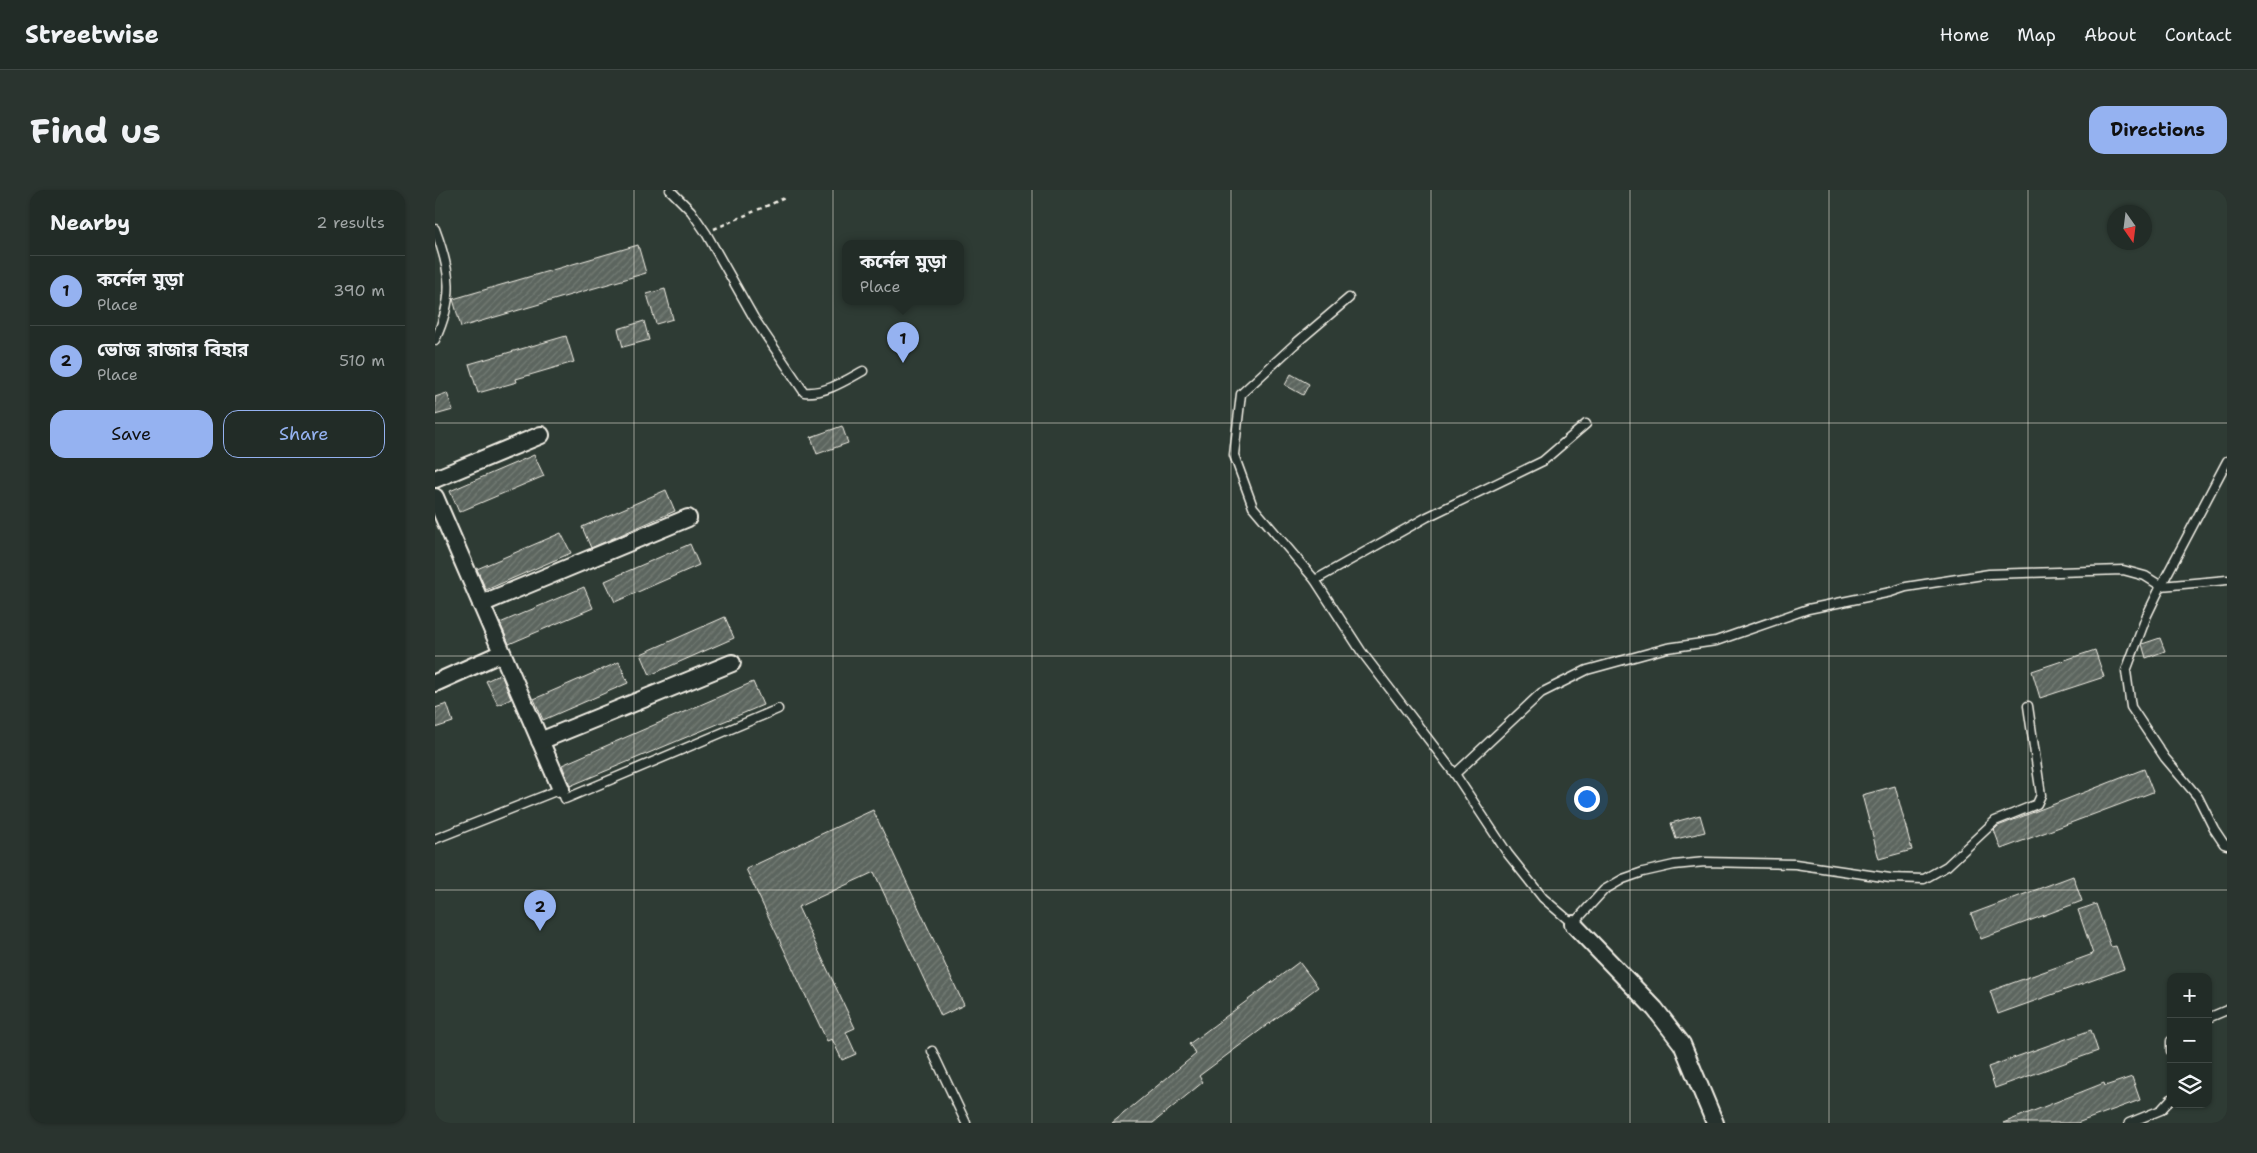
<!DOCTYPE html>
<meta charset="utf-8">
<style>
:root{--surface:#222c27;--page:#2a342f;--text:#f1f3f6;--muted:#a2a7a7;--line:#3f4844;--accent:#95b2f1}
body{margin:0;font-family:"Shantell Sans","Noto Sans Bengali",sans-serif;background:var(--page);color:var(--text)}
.controls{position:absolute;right:15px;bottom:15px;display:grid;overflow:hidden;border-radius:10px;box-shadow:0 1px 4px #0004}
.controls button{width:45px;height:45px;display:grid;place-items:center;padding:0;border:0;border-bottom:1px solid var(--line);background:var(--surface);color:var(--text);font:25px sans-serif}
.compass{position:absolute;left:1672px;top:15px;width:45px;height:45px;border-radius:50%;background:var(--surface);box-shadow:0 1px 4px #0004;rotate:166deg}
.you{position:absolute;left:1151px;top:608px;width:18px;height:18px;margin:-12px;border:4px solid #fff;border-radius:50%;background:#1a73e8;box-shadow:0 0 0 8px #1a73e833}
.badge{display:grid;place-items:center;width:32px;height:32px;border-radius:50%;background:var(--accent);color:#111;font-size:16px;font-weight:700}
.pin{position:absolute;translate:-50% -41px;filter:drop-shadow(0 1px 2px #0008)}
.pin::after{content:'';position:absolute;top:26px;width:18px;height:15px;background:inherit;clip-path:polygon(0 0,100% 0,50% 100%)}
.popup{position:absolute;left:407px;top:50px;width:122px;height:65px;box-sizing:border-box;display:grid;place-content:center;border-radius:10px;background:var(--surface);filter:drop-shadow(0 1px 4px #0005);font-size:16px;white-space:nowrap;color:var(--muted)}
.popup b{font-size:19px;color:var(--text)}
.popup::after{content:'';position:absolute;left:50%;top:100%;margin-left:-10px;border:10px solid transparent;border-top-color:var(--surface)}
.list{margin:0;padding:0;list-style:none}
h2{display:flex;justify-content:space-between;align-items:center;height:65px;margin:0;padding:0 20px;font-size:21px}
h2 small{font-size:16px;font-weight:400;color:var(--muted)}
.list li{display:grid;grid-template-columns:32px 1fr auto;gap:15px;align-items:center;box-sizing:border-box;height:70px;padding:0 20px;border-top:1px solid var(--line)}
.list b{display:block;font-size:19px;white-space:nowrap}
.list p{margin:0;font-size:16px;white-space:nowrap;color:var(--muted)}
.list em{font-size:16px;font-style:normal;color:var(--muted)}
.actions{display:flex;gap:10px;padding:15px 20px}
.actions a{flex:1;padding:11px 0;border:1px solid var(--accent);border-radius:15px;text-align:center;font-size:18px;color:var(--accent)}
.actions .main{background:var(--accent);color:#111}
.icon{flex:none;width:28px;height:28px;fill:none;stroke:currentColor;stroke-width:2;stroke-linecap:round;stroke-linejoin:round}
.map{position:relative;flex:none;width:1792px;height:933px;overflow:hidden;border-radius:15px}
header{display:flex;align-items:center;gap:30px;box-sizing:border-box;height:70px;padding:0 25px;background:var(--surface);border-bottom:1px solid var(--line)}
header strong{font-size:24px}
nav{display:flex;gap:28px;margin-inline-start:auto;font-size:18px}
.intro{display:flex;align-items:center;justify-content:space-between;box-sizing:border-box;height:120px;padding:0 30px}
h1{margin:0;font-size:35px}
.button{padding:12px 22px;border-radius:15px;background:var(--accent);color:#111;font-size:18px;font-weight:700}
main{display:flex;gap:30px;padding:0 30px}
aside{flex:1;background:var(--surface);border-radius:15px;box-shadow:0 1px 4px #0004}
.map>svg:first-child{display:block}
.building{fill:url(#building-hatch);stroke:#f4f1e8}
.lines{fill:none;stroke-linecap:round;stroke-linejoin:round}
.lane-casing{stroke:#f4f1e8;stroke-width:11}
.street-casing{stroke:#f4f1e8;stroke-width:20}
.path{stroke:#f4f1e8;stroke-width:2.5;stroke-dasharray:4 4;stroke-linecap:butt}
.lane{stroke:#26332d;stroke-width:8}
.street{stroke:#26332d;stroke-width:16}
.grid{fill:none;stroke:#f4f1e8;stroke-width:1;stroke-opacity:0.55}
</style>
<header>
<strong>Streetwise</strong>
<nav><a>Home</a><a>Map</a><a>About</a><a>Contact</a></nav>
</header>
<div class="intro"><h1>Find us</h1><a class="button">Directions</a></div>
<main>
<aside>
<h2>Nearby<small>2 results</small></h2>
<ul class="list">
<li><span class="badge">1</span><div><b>কর্নেল মুড়া</b><p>Place</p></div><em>390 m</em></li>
<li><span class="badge">2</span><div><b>ভোজ রাজার বিহার</b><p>Place</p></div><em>510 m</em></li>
</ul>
<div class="actions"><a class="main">Save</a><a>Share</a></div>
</aside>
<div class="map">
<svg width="1792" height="933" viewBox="0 0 1792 933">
<defs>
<pattern id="building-hatch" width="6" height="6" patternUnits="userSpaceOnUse" patternTransform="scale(1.25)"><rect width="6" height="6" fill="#5c655e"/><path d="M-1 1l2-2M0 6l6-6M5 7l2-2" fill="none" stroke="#747c75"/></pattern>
</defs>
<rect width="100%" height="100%" fill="#2e3b34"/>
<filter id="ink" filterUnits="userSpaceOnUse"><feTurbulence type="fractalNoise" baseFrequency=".02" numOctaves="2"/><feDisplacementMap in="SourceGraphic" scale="10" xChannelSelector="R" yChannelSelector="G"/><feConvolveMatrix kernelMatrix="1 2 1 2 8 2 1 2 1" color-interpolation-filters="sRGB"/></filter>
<g filter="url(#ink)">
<!-- building -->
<g class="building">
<polygon points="203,55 211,83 26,137 18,109"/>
<polygon points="230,99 238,129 221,134 212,104"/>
<polygon points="209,131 214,150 188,157 183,139"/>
<polygon points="131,146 139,172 81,189 82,192 43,203 34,174"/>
<polygon points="856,184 874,194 868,205 850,195"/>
<polygon points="12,203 18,220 0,225 0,207"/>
<polygon points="407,236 413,253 382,264 376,247"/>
<polygon points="99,265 109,286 24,322 15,301"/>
<polygon points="231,300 240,321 156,358 147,337"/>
<polygon points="126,343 136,363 51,400 42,379"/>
<polygon points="255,354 264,375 180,412 170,391"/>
<polygon points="149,397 158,418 74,454 65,433"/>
<polygon points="290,427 299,448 215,485 206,464"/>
<polygon points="1725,448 1730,461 1711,468 1707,454"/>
<polygon points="1660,460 1669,487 1605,508 1597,481"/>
<polygon points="184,472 193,493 108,530 99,509"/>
<polygon points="66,484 76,509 63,515 51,491"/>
<polygon points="318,492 328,515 135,596 127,575"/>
<polygon points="12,514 18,532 0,538 0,518"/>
<polygon points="1709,579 1718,602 1566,659 1559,640 1563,636"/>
<polygon points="1460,596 1477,660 1444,669 1427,605"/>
<polygon points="438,620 529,815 506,826 439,682 363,717 420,838 411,842 421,864 407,870 397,849 392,851 311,679"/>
<polygon points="1265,625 1270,642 1241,649 1236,633"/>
<polygon points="1638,686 1647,711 1546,749 1536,724"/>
<polygon points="1661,714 1676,757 1681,756 1689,779 1563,824 1555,801 1658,764 1643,720"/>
<polygon points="864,772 883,797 764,886 768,892 718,933 677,933 761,864 754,854"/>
<polygon points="1656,840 1663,861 1560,898 1553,877"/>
<polygon points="1697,887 1705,910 1642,933 1568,933 1669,893 1670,896"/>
</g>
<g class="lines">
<!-- lane casing -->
<g class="lane-casing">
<g id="lane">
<path d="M 235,0 L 256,21 L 271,43 L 319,128 L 369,202 C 390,204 410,191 428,181"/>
<path d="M 0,39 C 16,82 20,107 0,150"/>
<polyline points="914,108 860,154 806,204 799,265 818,317 880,390 992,327 1108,271 1151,234"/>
<polyline points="880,390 926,461 1020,584 1073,664 1108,708 1138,734 1169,700 1188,689 1208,682 1239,675 1270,672 1360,674 1455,688 1489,689 1512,676 1560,631 1602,614 1606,605 1593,516"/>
<polyline points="1792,390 1726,396 1712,425 1691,481 1696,517 1730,568 1763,607 1779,639 1789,654 1792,655"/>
<polyline points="1020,584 1106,503 1152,480 1232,458 1281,451 1373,419 1456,402 1471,397 1554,384 1688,380 1710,386 1726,396 1792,271"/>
<polyline points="0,649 126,599 130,609 343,519"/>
<polyline points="1773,828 1792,820"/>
<polyline points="1736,851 1736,861"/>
<polyline points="497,861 531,933"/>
<polyline points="1694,933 1726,920 1736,909"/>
</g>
</g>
<!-- street casing -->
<g class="street-casing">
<g id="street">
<polyline points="0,289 106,245"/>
<polyline points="0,307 126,599"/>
<polyline points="46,414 253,328"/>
<polyline points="0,493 67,463"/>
<polyline points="105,551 297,473"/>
<polyline points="1138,734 1220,819 1247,854 1280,933"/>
</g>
</g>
<!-- path -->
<polyline class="path" points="279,39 352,7"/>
<!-- lane -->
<use href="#lane" class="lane"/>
<!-- street -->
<use href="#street" class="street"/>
</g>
</g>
<!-- grid -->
<path class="grid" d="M 199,0 L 199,933M 398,0 L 398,933M 597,0 L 597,933M 796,0 L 796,933M 996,0 L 996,933M 1195,0 L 1195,933M 1394,0 L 1394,933M 1593,0 L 1593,933M 0,233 L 1792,233M 0,466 L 1792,466M 0,700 L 1792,700"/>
</svg>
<div class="controls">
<button>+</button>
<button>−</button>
<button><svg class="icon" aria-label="layers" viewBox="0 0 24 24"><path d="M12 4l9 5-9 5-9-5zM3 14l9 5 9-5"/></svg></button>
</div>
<svg class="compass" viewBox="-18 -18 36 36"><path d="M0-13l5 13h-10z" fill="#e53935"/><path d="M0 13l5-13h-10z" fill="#a2a7a7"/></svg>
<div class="you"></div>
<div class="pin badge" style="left:468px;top:173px">1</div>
<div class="popup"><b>কর্নেল মুড়া</b>Place</div>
<div class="pin badge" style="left:105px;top:741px">2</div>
</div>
</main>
